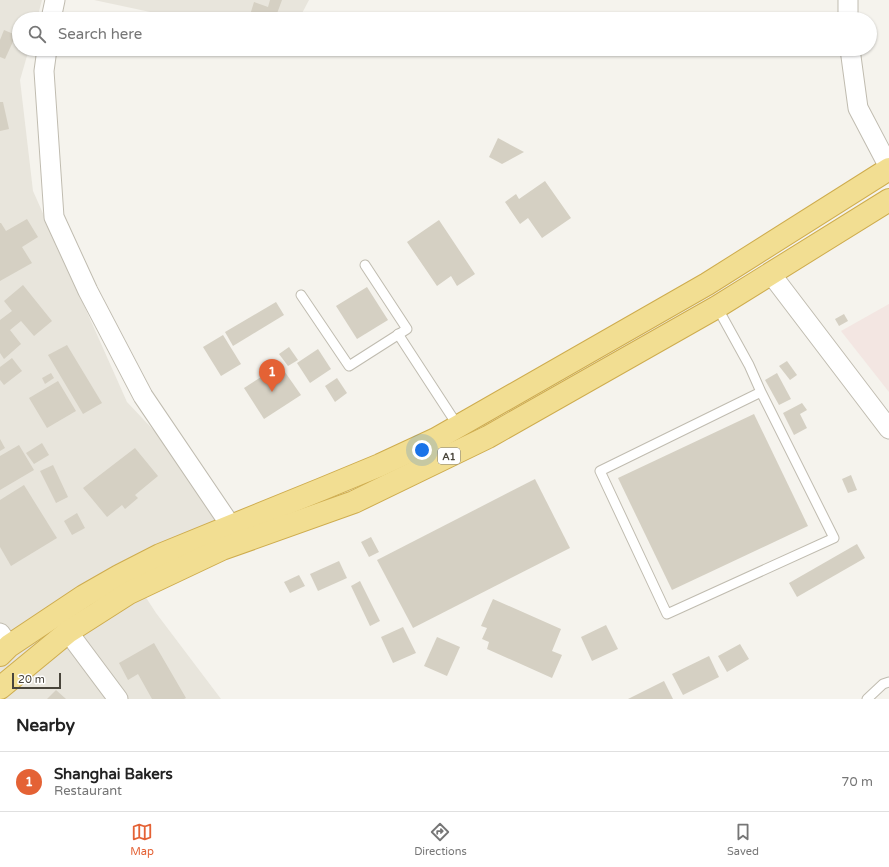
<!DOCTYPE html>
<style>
:root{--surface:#fff;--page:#f6f6f6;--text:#222;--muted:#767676;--line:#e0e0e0;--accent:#e46235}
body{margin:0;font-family:"Varela Round",sans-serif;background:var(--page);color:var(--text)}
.scale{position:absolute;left:12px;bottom:10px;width:49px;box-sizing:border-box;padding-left:4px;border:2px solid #49453b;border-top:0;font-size:11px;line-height:14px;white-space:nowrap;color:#49453b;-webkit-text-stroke:3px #fff;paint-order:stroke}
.you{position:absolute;left:422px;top:450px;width:14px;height:14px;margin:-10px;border:3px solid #fff;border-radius:50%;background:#1a73e8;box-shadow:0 0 0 6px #1a73e833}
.badge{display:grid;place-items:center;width:26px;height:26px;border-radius:50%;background:var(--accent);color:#fff;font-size:13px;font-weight:700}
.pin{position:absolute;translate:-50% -33px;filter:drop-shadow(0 1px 2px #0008)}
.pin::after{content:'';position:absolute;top:21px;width:14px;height:12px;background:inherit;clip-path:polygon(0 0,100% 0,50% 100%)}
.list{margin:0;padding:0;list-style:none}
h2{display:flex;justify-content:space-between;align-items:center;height:52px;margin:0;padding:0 16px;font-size:17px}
h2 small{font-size:13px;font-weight:400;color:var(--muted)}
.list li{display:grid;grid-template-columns:26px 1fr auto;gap:12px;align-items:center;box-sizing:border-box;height:60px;padding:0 16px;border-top:1px solid var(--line)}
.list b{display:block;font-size:15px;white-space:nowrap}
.list p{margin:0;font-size:13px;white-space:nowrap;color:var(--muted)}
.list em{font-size:13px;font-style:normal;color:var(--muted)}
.icon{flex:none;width:22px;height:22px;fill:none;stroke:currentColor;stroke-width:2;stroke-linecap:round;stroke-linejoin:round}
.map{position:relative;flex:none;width:889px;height:699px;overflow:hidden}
.search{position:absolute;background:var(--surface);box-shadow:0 1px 3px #0004;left:12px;right:12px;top:12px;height:44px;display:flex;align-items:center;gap:10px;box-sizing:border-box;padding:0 14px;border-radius:22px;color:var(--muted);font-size:15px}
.sheet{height:112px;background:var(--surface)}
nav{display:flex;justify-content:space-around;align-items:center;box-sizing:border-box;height:56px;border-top:1px solid var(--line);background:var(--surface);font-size:11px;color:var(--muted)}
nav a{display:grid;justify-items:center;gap:2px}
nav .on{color:var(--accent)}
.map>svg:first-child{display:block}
.residential{fill:#e8e5dc}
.medical{fill:#f3e6e2}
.building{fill:#d5d0c3}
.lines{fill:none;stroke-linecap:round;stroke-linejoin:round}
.service-casing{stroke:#c0bcb0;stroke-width:11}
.minor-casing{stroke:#c0bcb0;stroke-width:21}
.trunk-casing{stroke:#ceac4e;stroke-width:24}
.service{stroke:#fff;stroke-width:9}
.minor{stroke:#fff;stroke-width:19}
.trunk{stroke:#f2de92;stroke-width:22}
.labels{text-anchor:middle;stroke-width:3;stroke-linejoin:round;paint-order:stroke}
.shield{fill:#fff;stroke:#807d76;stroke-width:1}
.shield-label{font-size:10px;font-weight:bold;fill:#49453b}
</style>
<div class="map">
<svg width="889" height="699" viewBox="0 0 889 699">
<rect width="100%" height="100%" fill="#f5f3ed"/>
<!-- residential -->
<g class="residential">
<polygon points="0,0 42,0 37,19 19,19 19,49 29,49 20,80 33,191 127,402 243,525 145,596 156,613 221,699 0,699"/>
<polygon points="94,0 309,0 299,19 183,19"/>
</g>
<!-- medical -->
<polygon class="medical" points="889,304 889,392 841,331"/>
<!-- building -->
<g class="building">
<polygon points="270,0 282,0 275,19 261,19 250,15 254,2 268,7"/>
<polygon points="4,30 16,35 5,59 0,57 0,40"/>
<polygon points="0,102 3,102 9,129 0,131"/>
<polygon points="498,138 524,152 502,164 489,157"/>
<polygon points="545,181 571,218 542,238 528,218 520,224 505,202 516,194 519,199"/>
<polygon points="27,219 38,237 22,247 32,263 0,281 0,223 1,223 6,231"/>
<polygon points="439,220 475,274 457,286 451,276 437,286 407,242"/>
<polygon points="23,285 52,321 34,336 21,321 10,330 21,344 4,359 0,353 0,320 12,311 4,301"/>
<polygon points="367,287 388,320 357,339 336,306"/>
<polygon points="276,302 284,315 233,346 225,332"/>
<polygon points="844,314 848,321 839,326 835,319"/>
<polygon points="223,335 241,364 221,376 203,347"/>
<polygon points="67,345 102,403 83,414 48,355"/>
<polygon points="289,347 298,360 288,366 279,354"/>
<polygon points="318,349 331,369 310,383 297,363"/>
<polygon points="12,358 22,371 4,385 0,380 0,367"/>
<polygon points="787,361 797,375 790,380 779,366"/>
<polygon points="280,365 301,395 264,419 244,388"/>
<polygon points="51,373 54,378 45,384 42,378"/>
<polygon points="777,373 791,399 779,405 765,380"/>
<polygon points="337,378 347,393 335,402 325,386"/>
<polygon points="58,381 76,411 47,428 29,398"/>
<polygon points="802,403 807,410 800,414 807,428 794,435 783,413"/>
<polygon points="754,414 808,526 672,590 618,478"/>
<polygon points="0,439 5,448 0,451"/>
<polygon points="42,443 49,455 34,464 26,453"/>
<polygon points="19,445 34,470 0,490 0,456"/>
<polygon points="135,448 158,476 135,495 138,498 125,509 122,505 107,517 83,488"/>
<polygon points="53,465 68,497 56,503 40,471"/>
<polygon points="851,475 857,490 848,493 842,479"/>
<polygon points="535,479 570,548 413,628 377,560"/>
<polygon points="24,485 57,538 11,566 0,547 0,500"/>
<polygon points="77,513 85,528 72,535 64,521"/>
<polygon points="371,537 379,552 369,557 361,542"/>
<polygon points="857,544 865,558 797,597 789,583"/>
<polygon points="339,561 347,578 318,591 310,574"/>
<polygon points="299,575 305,586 290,593 284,582"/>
<polygon points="360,581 380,621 370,626 351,586"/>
<polygon points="493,599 561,629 552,651 562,655 552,678 487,649 489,642 482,639 487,628 481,626"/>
<polygon points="606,625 618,649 592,661 581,637"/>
<polygon points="403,627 416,653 393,663 381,637"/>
<polygon points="437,637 460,647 447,676 424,666"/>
<polygon points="154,643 186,698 184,699 152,699 138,674 128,680 119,663"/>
<polygon points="740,644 749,659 727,672 718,656"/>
<polygon points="709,656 719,677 683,695 672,674"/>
<polygon points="664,681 673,699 628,699"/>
<polygon points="56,690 66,699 47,699"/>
</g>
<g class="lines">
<!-- service casing -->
<g class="service-casing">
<g id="service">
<polyline points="301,295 349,366 407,329 365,265"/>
<polyline points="717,307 749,365 761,392 834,538 667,614 600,471 761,392"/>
<polyline points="398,334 458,426"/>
<polyline points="867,699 883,684 889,682"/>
</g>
</g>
<!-- minor casing -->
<g class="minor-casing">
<g id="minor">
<polyline points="848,0 848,19"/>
<polyline points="51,19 55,0"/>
<polyline points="47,49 44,71 54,217 88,291 143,396 231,526"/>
<polyline points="850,49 858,108 889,167"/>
<polyline points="771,274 889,429"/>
<polyline points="68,632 118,699"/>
<polyline points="0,633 9,646"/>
</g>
</g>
<!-- trunk casing -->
<g class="trunk-casing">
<g id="trunk">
<polyline points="0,655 9,646 84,596 119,576 160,555 322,489 380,465 436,439 707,284 889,169"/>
<polyline points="0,688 68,632 129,593 222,549 354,502 488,437 717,307 889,200"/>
</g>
</g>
<!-- service -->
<use href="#service" class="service"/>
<!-- minor -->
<use href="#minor" class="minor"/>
<!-- trunk -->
<use href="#trunk" class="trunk"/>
</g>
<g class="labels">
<!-- shield labels -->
<rect class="shield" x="438" y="448" width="22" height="16" rx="3"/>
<g class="shield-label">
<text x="449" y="460">A1</text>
</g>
</g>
</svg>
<div class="scale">20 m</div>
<div class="you"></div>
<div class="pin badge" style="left:272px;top:392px">1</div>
<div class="search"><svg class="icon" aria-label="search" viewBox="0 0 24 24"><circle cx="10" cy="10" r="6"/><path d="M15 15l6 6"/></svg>Search here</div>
</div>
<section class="sheet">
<h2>Nearby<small></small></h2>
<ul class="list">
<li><span class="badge">1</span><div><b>Shanghai Bakers</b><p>Restaurant</p></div><em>70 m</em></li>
</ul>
</section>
<nav>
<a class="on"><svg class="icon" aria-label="map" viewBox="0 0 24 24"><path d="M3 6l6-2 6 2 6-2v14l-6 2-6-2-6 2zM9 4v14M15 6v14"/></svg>Map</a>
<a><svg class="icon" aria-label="directions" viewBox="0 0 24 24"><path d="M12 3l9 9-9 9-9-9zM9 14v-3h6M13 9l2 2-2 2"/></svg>Directions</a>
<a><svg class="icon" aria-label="saved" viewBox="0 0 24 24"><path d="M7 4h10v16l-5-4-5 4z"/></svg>Saved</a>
</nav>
